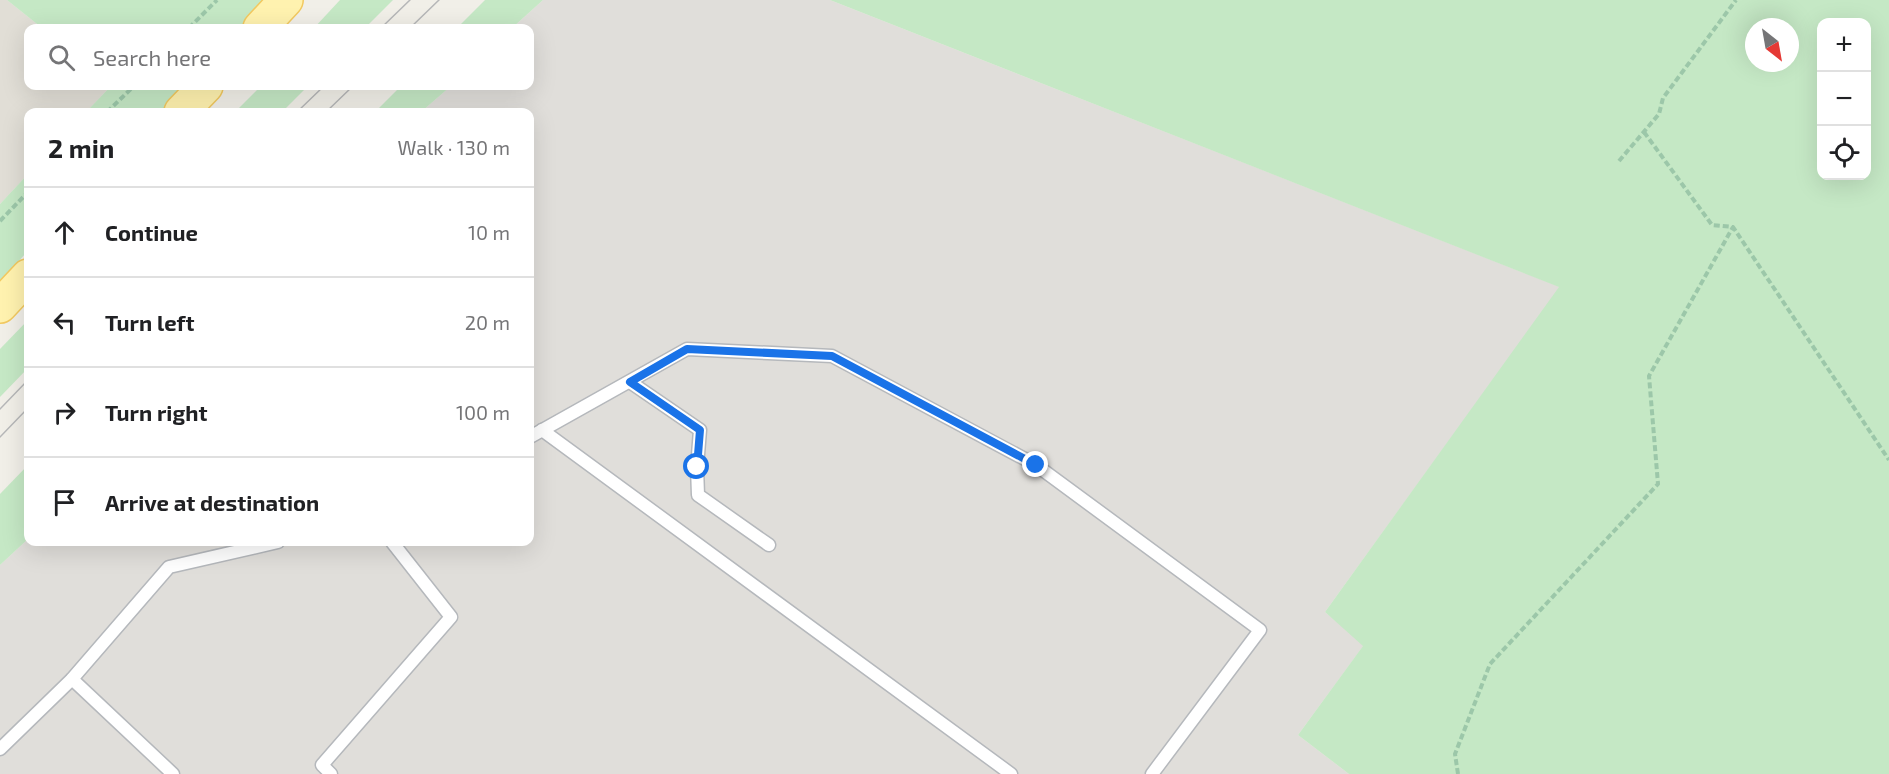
<!DOCTYPE html>
<meta charset="utf-8">
<style>
:root{--surface:#fff;--page:#f6f6f6;--text:#202124;--muted:#757577;--line:#e0e0e0}
body{margin:0;font-family:"Exo 2",sans-serif;background:var(--page);color:var(--text)}
.controls{position:absolute;right:18px;top:18px;display:grid;overflow:hidden;border-radius:12px;box-shadow:0 6px 24px #0002}
.controls button{width:54px;height:54px;display:grid;place-items:center;padding:0;border:0;border-bottom:2px solid var(--line);background:var(--surface);color:var(--text);font:30px sans-serif}
.compass{position:absolute;left:1745px;top:18px;width:54px;height:54px;border-radius:50%;background:var(--surface);box-shadow:0 6px 24px #0002;rotate:149deg}
.stop{position:absolute;width:18px;height:18px;margin:-14px;border:4px solid #1a73e8;border-radius:50%;background:#fff}
.stop.end{background:#1a73e8;border-color:#fff;box-shadow:0 2px 6px #0008}
.list{margin:0;padding:0;list-style:none}
h2{display:flex;justify-content:space-between;align-items:center;height:78px;margin:0;padding:0 24px;font-size:26px}
h2 small{font-size:20px;font-weight:400;color:var(--muted)}
.list li{display:grid;grid-template-columns:39px 1fr auto;gap:18px;align-items:center;box-sizing:border-box;height:90px;padding:0 24px;border-top:2px solid var(--line)}
.list b{display:block;font-size:22px;white-space:nowrap}
.list em{font-size:20px;font-style:normal;color:var(--muted)}
.icon{flex:none;width:33px;height:33px;fill:none;stroke:currentColor;stroke-width:2;stroke-linecap:round;stroke-linejoin:round}
.map{position:relative;flex:none;width:1889px;height:774px;overflow:hidden}
.search{position:absolute;background:var(--surface);box-shadow:0 6px 24px #0002;left:24px;top:24px;width:510px;height:66px;display:flex;align-items:center;gap:15px;box-sizing:border-box;padding:0 21px;border-radius:12px;color:var(--muted);font-size:22px}
.panel{position:absolute;background:var(--surface);box-shadow:0 6px 24px #0002;left:24px;top:108px;width:510px;height:438px;border-radius:12px}
.map>svg:first-child{display:block}
.industrial{fill:#e0deda}
.education{fill:#e1ded6}
.green{fill:#c5e8c5;fill-rule:evenodd}
.lines{fill:none;stroke-linecap:round;stroke-linejoin:round}
.service-casing{stroke:#b5b8bc;stroke-width:15}
.primary-casing{stroke:#f2c960;stroke-width:36}
.path{stroke:#9cc7a9;stroke-width:4;stroke-dasharray:6 3;stroke-linecap:butt}
.service{stroke:#fff;stroke-width:12}
.primary{stroke:#fff2af;stroke-width:33}
.tram{stroke:#b6b7b8;stroke-width:1.5}
.route{stroke:#1a73e8;stroke-width:8}
</style>
<div class="map">
<svg width="1889" height="774" viewBox="0 0 1889 774">
<rect width="100%" height="100%" fill="#f1efe8"/>
<!-- industrial -->
<polygon class="industrial" points="543,0 830,0 1560,287 1325,612 1364,645 1298,735 1349,774 0,774 0,565 28,539 28,542 530,542 530,112 421,112 451,86 530,86 530,28 512,28"/>
<!-- education -->
<polygon class="education" points="0,0 7,0 42,28 28,28 28,86 111,86 86,112 28,112 28,174 0,204"/>
<!-- green -->
<g class="green">
<polygon points="7,0 266,0 240,28 42,28"/>
<polygon points="340,0 393,0 365,28 314,28"/>
<polygon points="485,0 543,0 512,28 457,28"/>
<path d="M 830,0 L 1889,0 L 1889,774 L 1349,774 L 1298,735 L 1363,646 L 1325,612 L 1559,287 ZM 1822,22 L 1866,22 L 1866,176 L 1822,176 ZM 1754,27 L 1790,27 L 1790,63 L 1754,63 Z"/>
<polygon points="111,86 186,86 160,112 86,112"/>
<polygon points="261,86 308,86 282,112 235,112"/>
<polygon points="401,86 451,86 421,112 375,112"/>
<polygon points="28,174 28,251 0,281 0,204"/>
<polygon points="28,320 28,368 0,397 0,349"/>
<polygon points="28,465 28,539 0,565 0,494"/>
</g>
<g class="lines">
<!-- service casing -->
<g class="service-casing">
<g id="service">
<polyline points="630,382 700,430 697,467 698,495 769,545"/>
<polyline points="542,430 1011,774"/>
<polyline points="530,437 687,349 832,356 1036,465 1260,630 1152,774"/>
<polyline points="72,679 173,774"/>
<polyline points="0,749 72,679 169,567 278,542"/>
<polyline points="331,774 322,765 451,617 392,542"/>
</g>
</g>
<!-- primary casing -->
<g class="primary-casing">
<g id="primary">
<polyline points="260,28 286,0"/>
<polyline points="181,112 206,86"/>
<polyline points="0,306 28,276"/>
</g>
</g>
<!-- path -->
<g class="path">
<polyline points="189,28 217,0"/>
<polyline points="107,112 134,86"/>
<polyline points="1644,132 1712,225 1733,227 1889,460"/>
<polyline points="1619,161 1659,114 1663,98 1736,0"/>
<polyline points="0,221 28,192"/>
<polyline points="1458,774 1455,754 1490,664 1658,484 1649,376 1733,227"/>
</g>
<!-- service -->
<use href="#service" class="service"/>
<!-- primary -->
<use href="#primary" class="primary"/>
<!-- tram -->
<g class="tram">
<polyline points="381,28 410,0"/>
<polyline points="410,28 439,0"/>
<polyline points="297,112 324,86"/>
<polyline points="326,112 353,86"/>
<polyline points="0,409 28,380"/>
<polyline points="0,437 28,408"/>
</g>
</g>
<g class="lines">
<!-- route -->
<polyline class="route" points="697,467 700,430 630,382 687,349 832,356 1036,465"/>
</g>
</svg>
<div class="controls">
<button>+</button>
<button>−</button>
<button><svg class="icon" aria-label="locate" viewBox="0 0 24 24"><circle cx="12" cy="12" r="6"/><path d="M12 2v4M12 18v4M2 12h4M18 12h4"/></svg></button>
</div>
<svg class="compass" viewBox="-18 -18 36 36"><path d="M0-13l5 13h-10z" fill="#e53935"/><path d="M0 13l5-13h-10z" fill="#757577"/></svg>
<div class="stop" style="left:697px;top:467px"></div>
<div class="stop end" style="left:1036px;top:465px"></div>
<div class="search"><svg class="icon" aria-label="search" viewBox="0 0 24 24"><circle cx="10" cy="10" r="6"/><path d="M15 15l6 6"/></svg>Search here</div>
<section class="panel">
<h2>2 min<small>Walk · 130 m</small></h2>
<ul class="list">
<li><svg class="icon" aria-label="ahead" viewBox="0 0 24 24"><path d="M12 20V5M6 11l6-6 6 6"/></svg><div><b>Continue</b></div><em>10 m</em></li>
<li><svg class="icon" aria-label="left" viewBox="0 0 24 24"><path d="M17 20v-9H6M10 6l-5 5 5 5"/></svg><div><b>Turn left</b></div><em>20 m</em></li>
<li><svg class="icon" aria-label="right" viewBox="0 0 24 24"><path d="M7 20v-9h11M14 6l5 5-5 5"/></svg><div><b>Turn right</b></div><em>100 m</em></li>
<li><svg class="icon" aria-label="arrive" viewBox="0 0 24 24"><path d="M6 21V4h12l-3 4 3 4H6"/></svg><div><b>Arrive at destination</b></div></li>
</ul>
</section>
</div>
